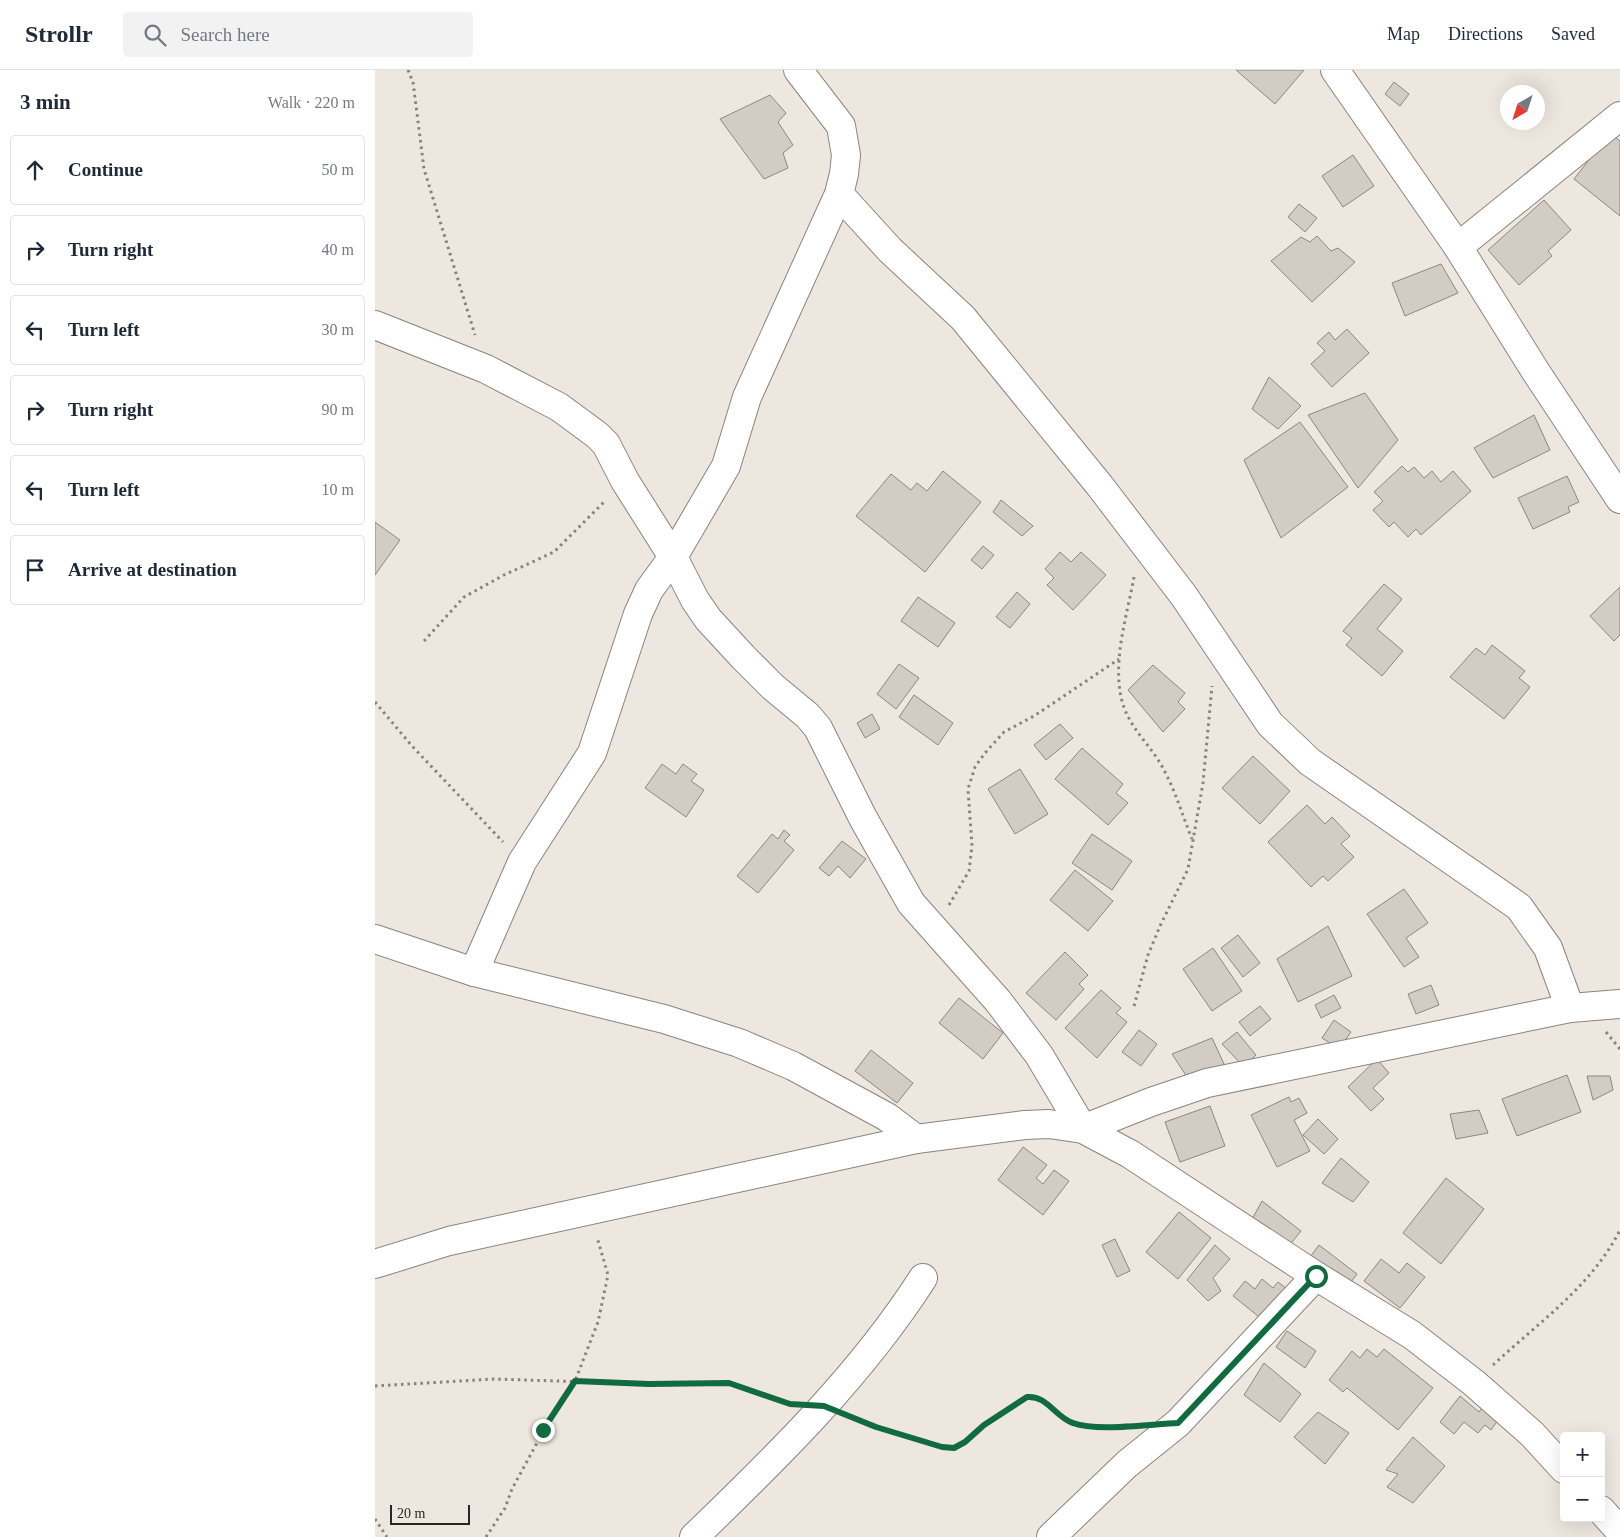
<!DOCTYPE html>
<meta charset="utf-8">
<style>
:root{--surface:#fff;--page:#f2f2f3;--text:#1f2937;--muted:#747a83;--line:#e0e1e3}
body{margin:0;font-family:"Times New Roman",serif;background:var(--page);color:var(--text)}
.controls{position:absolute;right:15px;bottom:15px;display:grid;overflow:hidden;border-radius:5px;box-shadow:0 5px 20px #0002}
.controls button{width:45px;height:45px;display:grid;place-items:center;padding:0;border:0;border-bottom:1px solid var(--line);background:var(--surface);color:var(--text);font:25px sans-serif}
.compass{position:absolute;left:1125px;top:15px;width:45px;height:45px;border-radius:50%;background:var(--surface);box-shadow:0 5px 20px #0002;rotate:219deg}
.scale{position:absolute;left:15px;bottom:12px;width:80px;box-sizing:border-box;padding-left:5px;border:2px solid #292624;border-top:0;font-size:14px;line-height:18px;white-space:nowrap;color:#292624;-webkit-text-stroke:4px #eee7e0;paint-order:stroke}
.stop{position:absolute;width:15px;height:15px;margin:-11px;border:4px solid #106b3f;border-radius:50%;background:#fff}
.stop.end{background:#106b3f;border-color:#fff;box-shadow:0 1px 5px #0008}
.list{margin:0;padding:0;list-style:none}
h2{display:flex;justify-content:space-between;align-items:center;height:65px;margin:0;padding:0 20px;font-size:21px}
h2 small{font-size:16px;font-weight:400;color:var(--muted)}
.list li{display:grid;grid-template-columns:32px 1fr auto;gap:15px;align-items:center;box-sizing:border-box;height:70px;margin:0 10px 10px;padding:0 10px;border:1px solid var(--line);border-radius:5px}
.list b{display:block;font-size:19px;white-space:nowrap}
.list em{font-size:16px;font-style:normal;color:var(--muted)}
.icon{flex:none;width:28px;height:28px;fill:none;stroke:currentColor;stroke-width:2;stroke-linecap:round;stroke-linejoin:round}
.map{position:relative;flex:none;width:1245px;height:1467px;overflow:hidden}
header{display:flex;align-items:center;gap:30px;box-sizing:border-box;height:70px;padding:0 25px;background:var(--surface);border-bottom:1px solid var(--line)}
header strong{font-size:24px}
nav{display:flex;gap:28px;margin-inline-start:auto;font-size:18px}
.search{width:350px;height:45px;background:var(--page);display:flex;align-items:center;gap:12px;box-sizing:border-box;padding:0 18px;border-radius:5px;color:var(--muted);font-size:19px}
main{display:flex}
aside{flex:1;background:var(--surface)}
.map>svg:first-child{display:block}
.building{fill:#d3ccc5;stroke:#8d8780}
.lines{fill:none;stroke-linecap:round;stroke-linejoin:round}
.street-casing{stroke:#8a847e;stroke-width:30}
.path{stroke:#87827e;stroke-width:3;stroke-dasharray:2.5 4;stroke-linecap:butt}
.street{stroke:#fff;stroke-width:28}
.route{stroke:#106b3f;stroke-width:6}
</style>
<header>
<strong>Strollr</strong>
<div class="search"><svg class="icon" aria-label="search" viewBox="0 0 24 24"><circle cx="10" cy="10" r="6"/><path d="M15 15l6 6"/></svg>Search here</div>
<nav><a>Map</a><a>Directions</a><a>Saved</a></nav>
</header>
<main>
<aside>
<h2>3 min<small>Walk · 220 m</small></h2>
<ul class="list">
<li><svg class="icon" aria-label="ahead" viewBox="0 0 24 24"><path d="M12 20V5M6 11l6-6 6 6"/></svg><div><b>Continue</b></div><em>50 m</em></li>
<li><svg class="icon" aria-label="right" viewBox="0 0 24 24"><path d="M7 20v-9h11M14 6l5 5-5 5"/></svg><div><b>Turn right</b></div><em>40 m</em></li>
<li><svg class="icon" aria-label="left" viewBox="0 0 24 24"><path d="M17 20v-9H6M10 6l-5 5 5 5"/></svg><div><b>Turn left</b></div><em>30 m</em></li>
<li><svg class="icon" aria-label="right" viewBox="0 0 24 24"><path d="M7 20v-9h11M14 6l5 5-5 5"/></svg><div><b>Turn right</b></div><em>90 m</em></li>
<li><svg class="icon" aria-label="left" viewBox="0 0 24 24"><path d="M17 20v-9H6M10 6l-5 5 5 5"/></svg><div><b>Turn left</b></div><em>10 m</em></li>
<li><svg class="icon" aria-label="arrive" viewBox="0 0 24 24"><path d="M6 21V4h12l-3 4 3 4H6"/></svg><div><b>Arrive at destination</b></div></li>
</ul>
</aside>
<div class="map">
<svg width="1245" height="1467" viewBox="0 0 1245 1467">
<rect width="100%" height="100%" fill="#eee7e0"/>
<!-- building -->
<g class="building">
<polygon points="861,0 929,0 900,34"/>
<polygon points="1019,12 1034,24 1025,36 1010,24"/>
<polygon points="395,25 411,43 403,52 418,75 408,83 413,98 389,109 345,49"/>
<polygon points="1235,63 1245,71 1245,146 1199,109"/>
<polygon points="978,85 999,116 968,137 947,106"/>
<polygon points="1169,130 1196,160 1173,181 1177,186 1144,215 1113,180"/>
<polygon points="924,134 942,148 930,162 913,147"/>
<polygon points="942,166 956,181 963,178 980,192 937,232 896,191 926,167 935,172"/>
<polygon points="1066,194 1083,223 1030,246 1017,213"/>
<polygon points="972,259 994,283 957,317 936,294 950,281 942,273 954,262 960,270"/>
<polygon points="894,307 926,336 903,359 877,339"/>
<polygon points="990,323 1023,370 983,418 933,345"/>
<polygon points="1159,345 1175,380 1118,408 1099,378"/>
<polygon points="925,352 973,417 906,468 869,390"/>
<polygon points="1027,396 1033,402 1039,397 1049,408 1057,401 1066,412 1078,401 1096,421 1046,465 1041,459 1033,467 1019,452 1014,457 998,440 1008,431 999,422"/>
<polygon points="568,401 606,432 550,502 481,446 516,404 536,420 542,413 552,421"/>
<polygon points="1192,406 1204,432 1193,437 1195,442 1158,459 1143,428"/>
<polygon points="626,430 658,456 647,466 618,442"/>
<polygon points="0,452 25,470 0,505"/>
<polygon points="608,476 619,485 607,499 596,490"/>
<polygon points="685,482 696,492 706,482 731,505 698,540 672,515 679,508 670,499"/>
<polygon points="1009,514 1027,529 1002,559 1028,581 1007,606 971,575 977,568 968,561"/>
<polygon points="1245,517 1245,565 1239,571 1215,546"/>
<polygon points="642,522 655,534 635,558 621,547"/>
<polygon points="543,527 580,553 563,577 526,551"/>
<polygon points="1117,575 1150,601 1144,608 1155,617 1129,649 1075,607 1101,578 1110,585"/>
<polygon points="524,594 544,608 521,639 502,624"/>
<polygon points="778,595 810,623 803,632 810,639 788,662 753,620"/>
<polygon points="539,625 578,653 563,675 524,647"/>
<polygon points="497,644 505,659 490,668 482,653"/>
<polygon points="685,654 698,668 671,690 659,675"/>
<polygon points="707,678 748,714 741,723 753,733 733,755 680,709"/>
<polygon points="878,686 915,721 885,754 847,718"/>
<polygon points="287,694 301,704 308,694 322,704 316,711 329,720 311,747 270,718"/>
<polygon points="645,699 673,744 640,764 613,719"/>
<polygon points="932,735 950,754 957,747 975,766 966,774 979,787 953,811 948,806 936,817 893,772"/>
<polygon points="409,760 415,765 409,771 419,780 383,823 362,806 397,764 403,769"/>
<polygon points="717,764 757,791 737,820 697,793"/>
<polygon points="467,771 491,789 475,808 463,796 454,806 444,798"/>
<polygon points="700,800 738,831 713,861 675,830"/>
<polygon points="1029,819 1053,853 1031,868 1044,887 1029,897 992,844"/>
<polygon points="953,856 977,906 923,932 902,889"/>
<polygon points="863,865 885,893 868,907 846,878"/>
<polygon points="838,878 867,921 837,941 808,899"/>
<polygon points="690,882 713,905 704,914 709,919 681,950 651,923"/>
<polygon points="1056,915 1064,935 1041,944 1033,924"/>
<polygon points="726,920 746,938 741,943 752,952 722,988 690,958"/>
<polygon points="959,925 966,938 946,948 940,935"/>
<polygon points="584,928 628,963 608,989 564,953"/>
<polygon points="885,936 896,949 875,966 864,952"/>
<polygon points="959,950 976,962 964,979 947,968"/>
<polygon points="764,960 782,974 766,996 747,982"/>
<polygon points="862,962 881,985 869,997 847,974"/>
<polygon points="837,968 850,996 812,1007 797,984"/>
<polygon points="496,980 538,1013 522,1033 480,1001"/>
<polygon points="1002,989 1014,1003 998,1018 1009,1029 996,1041 973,1017"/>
<polygon points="1192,1005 1206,1042 1142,1066 1127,1029"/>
<polygon points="1212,1006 1235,1006 1238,1020 1218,1030"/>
<polygon points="914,1027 916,1032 924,1028 932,1043 919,1050 935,1081 902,1097 876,1045"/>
<polygon points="835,1036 850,1076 805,1092 790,1052"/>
<polygon points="1104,1040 1113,1063 1081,1069 1075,1044"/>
<polygon points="943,1049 963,1069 949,1084 928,1065"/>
<polygon points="648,1077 672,1095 661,1108 668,1114 679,1100 694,1111 668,1145 623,1110"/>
<polygon points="966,1088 994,1112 978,1132 947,1113"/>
<polygon points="1071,1108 1109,1139 1066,1194 1028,1163"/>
<polygon points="887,1131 926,1161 913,1177 876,1151"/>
<polygon points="804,1142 836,1168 803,1209 771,1182"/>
<polygon points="740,1169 755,1201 742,1207 727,1175"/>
<polygon points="840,1175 855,1189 838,1208 846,1221 833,1231 812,1210"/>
<polygon points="944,1175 982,1204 973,1216 935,1187"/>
<polygon points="1006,1189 1024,1203 1032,1193 1050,1207 1025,1238 989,1211"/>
<polygon points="887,1209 898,1218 903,1212 912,1219 888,1250 858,1226 870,1211 880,1219"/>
<polygon points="912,1261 941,1281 930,1298 901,1277"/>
<polygon points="992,1279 1002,1287 1009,1279 1058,1318 1023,1360 972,1318 968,1322 954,1310 977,1281 985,1288"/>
<polygon points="889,1293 926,1324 905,1352 869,1325"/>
<polygon points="1085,1326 1104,1342 1111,1333 1126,1346 1116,1360 1110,1355 1103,1363 1089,1352 1079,1364 1065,1352"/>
<polygon points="943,1342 974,1363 950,1394 919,1367"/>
<polygon points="1038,1367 1070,1396 1038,1433 1012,1417 1023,1404 1011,1400"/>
</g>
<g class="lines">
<!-- street casing -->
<g class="street-casing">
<g id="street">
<polyline points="960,0 1083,177 1161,302 1245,429"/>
<polyline points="464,124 515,180 588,248 725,416 809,526 895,654 935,692 1144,837 1173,878 1195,938"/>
<polyline points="1083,177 1245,46"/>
<polyline points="0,255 111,299 184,337 222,365 231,374 250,411 298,487 320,530 333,549 368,587 398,617 433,646 443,658 488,748 536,833 623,931 664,985 708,1059 776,1032 832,1013 1195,938 1245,934"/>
<polyline points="0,869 99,902 289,949 364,973 418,996 512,1047 541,1069"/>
<polyline points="99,902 147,792 217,683 263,544 274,520 298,487 351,396 372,327 464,124 469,104 471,85 466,56 423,0"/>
<polyline points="0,1194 74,1171 541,1069 650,1055 674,1054 708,1059 755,1084 941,1206 1037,1265 1099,1313 1157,1364 1189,1399"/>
<polyline points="1226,1440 1245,1461"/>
<path d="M 319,1467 C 402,1387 486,1305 548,1208"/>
<polyline points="676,1467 752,1394 803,1353 941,1206"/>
</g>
</g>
<!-- path -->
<g class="path">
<polyline points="33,0 38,12 49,99 100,265"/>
<path d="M 759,507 C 752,546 738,588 746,627 C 753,659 777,675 790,702 C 801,723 808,747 817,769"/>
<polyline points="49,571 89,527 129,505 179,482 230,431"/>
<polyline points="0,632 37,676 128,772"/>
<polyline points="574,835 594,801 597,776 593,719 600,697 610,683 629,662 659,646 744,589"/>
<polyline points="759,936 773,885 785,856 813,799 828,713 837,616"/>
<polyline points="1231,962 1245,979"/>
<path d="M 1118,1295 C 1164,1252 1216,1217 1245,1160"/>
<polyline points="0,1316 119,1309 274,1314 354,1313 413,1333"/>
<path d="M 475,1347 L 501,1357 L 567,1377 L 579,1378 L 590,1372 L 609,1355 L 652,1327 C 672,1325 681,1349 699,1354 C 717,1359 737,1356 755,1355"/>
<polyline points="0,1449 12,1467"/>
<polyline points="111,1467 130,1438 137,1419 169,1360 200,1311 223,1252 233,1205 222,1167"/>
</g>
<!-- street -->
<use href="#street" class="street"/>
</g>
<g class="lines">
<!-- route -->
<path class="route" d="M 168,1360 L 200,1311 L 274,1314 L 354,1313 L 415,1334 L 449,1336 L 501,1357 L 567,1377 L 579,1378 L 590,1372 L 609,1355 L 652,1327 C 672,1325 681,1348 698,1353 C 722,1362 776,1354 803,1353 L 941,1206"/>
</g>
</svg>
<div class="controls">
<button>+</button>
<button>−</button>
</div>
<svg class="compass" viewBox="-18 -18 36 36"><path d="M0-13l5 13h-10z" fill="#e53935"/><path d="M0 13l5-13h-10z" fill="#747a83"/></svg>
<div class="scale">20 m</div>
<div class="stop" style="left:941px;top:1206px"></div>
<div class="stop end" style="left:168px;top:1360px"></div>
</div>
</main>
